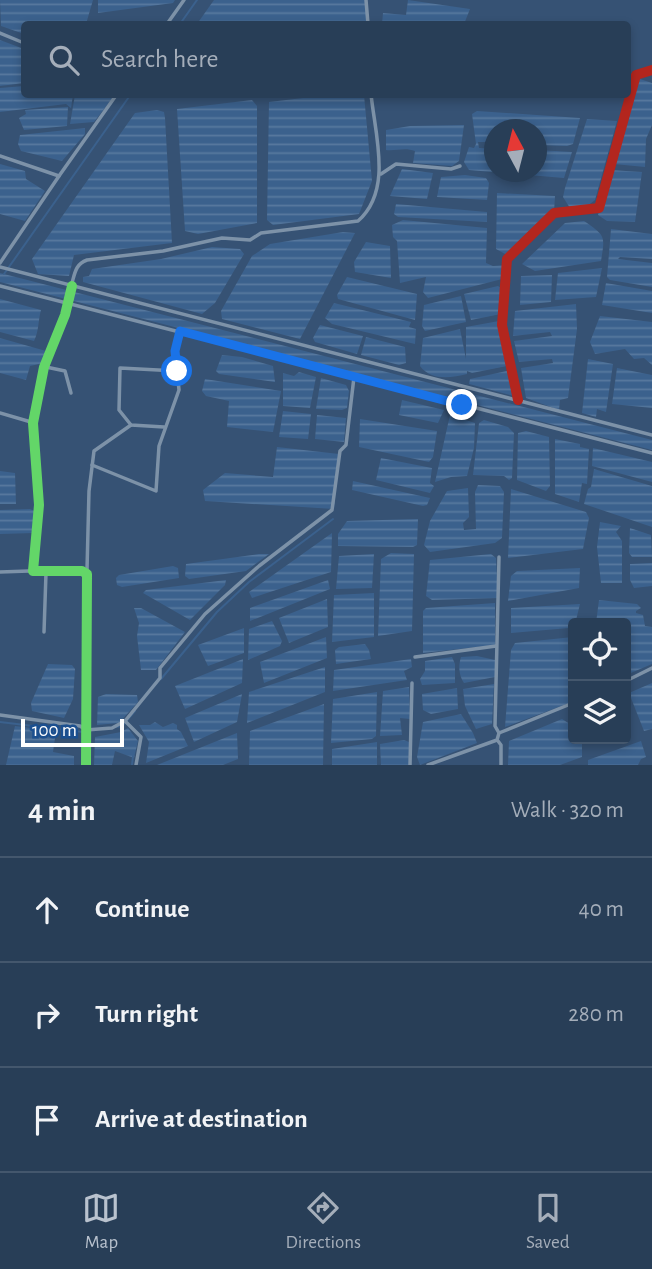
<!DOCTYPE html>
<meta charset="utf-8">
<style>
:root{--surface:#283e57;--page:#30455d;--text:#f1f3f6;--muted:#a5aeba;--line:#44576d;--accent:#b9c2ce}
body{margin:0;font-family:"Alegreya Sans",sans-serif;background:var(--page);color:var(--text)}
.controls{position:absolute;right:21px;bottom:21px;display:grid;overflow:hidden;border-radius:7px;box-shadow:0 4px 10px #0003}
.controls button{width:63px;height:63px;display:grid;place-items:center;padding:0;border:0;border-bottom:2px solid var(--line);background:var(--surface);color:var(--text);font:35px sans-serif}
.compass{position:absolute;left:484px;top:119px;width:63px;height:63px;border-radius:50%;background:var(--surface);box-shadow:0 4px 10px #0003;rotate:353deg}
.scale{position:absolute;left:21px;bottom:18px;width:103px;box-sizing:border-box;padding-left:7px;border:4px solid #fff;border-top:0;font-size:19px;line-height:24px;white-space:nowrap;color:#fff;-webkit-text-stroke:5px #1b4f8f;paint-order:stroke}
.stop{position:absolute;width:21px;height:21px;margin:-16px;border:5px solid #1a73e8;border-radius:50%;background:#fff}
.stop.end{background:#1a73e8;border-color:#fff;box-shadow:0 2px 7px #0008}
.list{margin:0;padding:0;list-style:none}
h2{display:flex;justify-content:space-between;align-items:center;height:91px;margin:0;padding:0 28px;font-size:30px}
h2 small{font-size:23px;font-weight:400;color:var(--muted)}
.list li{display:grid;grid-template-columns:46px 1fr auto;gap:21px;align-items:center;box-sizing:border-box;height:105px;padding:0 28px;border-top:2px solid var(--line)}
.list b{display:block;font-size:26px;white-space:nowrap}
.list em{font-size:23px;font-style:normal;color:var(--muted)}
.icon{flex:none;width:38px;height:38px;fill:none;stroke:currentColor;stroke-width:2;stroke-linecap:round;stroke-linejoin:round}
.map{position:relative;flex:none;width:652px;height:765px;overflow:hidden}
.search{position:absolute;background:var(--surface);box-shadow:0 4px 10px #0003;left:21px;right:21px;top:21px;height:77px;display:flex;align-items:center;gap:18px;box-sizing:border-box;padding:0 24px;border-radius:7px;color:var(--muted);font-size:26px}
.sheet{height:406px;background:var(--surface)}
nav{display:flex;justify-content:space-around;align-items:center;box-sizing:border-box;height:98px;border-top:2px solid var(--line);background:var(--surface);font-size:19px;color:var(--muted)}
nav a{display:grid;justify-items:center;gap:4px}
nav .on{color:var(--accent)}
.map>svg:first-child{display:block}
.water{fill:url(#water-rules)}
.lines{fill:none;stroke-linecap:round;stroke-linejoin:round}
.stream{stroke:#3b618d;stroke-width:2}
.lane{stroke:#7d92a8;stroke-width:3.5}
.fast{stroke:#63d668;stroke-width:10}
.jam{stroke:#b3261e;stroke-width:10}
.route{stroke:#1a73e8;stroke-width:9}
</style>
<div class="map">
<svg width="652" height="765" viewBox="0 0 652 765">
<defs>
<pattern id="water-rules" width="6" height="5" patternUnits="userSpaceOnUse" patternTransform="scale(1.75)"><rect width="6" height="5" fill="#3b618d"/><path d="M0 2.5h6" fill="none" stroke="#58799e"/></pattern>
</defs>
<rect width="100%" height="100%" fill="#365274"/>
<!-- water -->
<g class="water">
<polygon points="0,0 93,0 86,24 24,24 24,34 1,26"/>
<polygon points="98,0 175,0 173,3 98,13"/>
<polygon points="214,0 366,0 368,24 197,24"/>
<polygon points="408,0 470,9 464,24 382,24 383,13 406,15"/>
<polygon points="0,40 24,49 24,83 0,86"/>
<polygon points="637,78 652,83 652,125 646,139 645,167 614,164"/>
<polygon points="24,86 24,94 73,95 71,108 66,104 0,112 0,88"/>
<polygon points="75,95 115,95 94,122 70,124"/>
<polygon points="329,95 364,95 372,181 359,214 273,225 267,220 269,102"/>
<polygon points="252,100 257,106 257,223 198,234 185,231 177,109"/>
<polygon points="68,107 67,126 24,130 19,118 26,114 25,110"/>
<polygon points="157,110 164,112 165,118 172,243 74,255 69,276 38,274 32,259 135,113"/>
<polygon points="477,111 580,118 573,144 567,146 537,145 536,130 494,130 494,142 478,142 479,148 494,149 494,172 536,172 537,150 572,152 564,178 469,170 464,162 469,147 474,148 476,144 472,114"/>
<polygon points="587,119 617,121 595,200 586,207 570,208 563,197 565,188"/>
<path d="M 464,125 L 459,161 L 452,166 L 413,163 L 415,151 C 405,147 397,151 386,150 L 386,130 L 410,126 Z"/>
<polygon points="85,128 85,134 62,161 21,151 18,144 20,135"/>
<polygon points="0,164 25,171 26,179 45,191 25,221 0,214"/>
<polygon points="402,169 433,173 427,199 390,196"/>
<polygon points="610,170 642,172 635,222 607,221 598,215"/>
<polygon points="465,175 486,178 489,183 487,200 437,197 441,177"/>
<polygon points="497,193 555,196 554,212 507,255 496,249"/>
<polygon points="396,204 487,212 487,222 398,217 394,214"/>
<polygon points="403,220 487,228 486,263 493,266 506,265 506,278 428,298 423,292 426,277 400,283 397,241 393,237 392,225"/>
<path d="M 584,221 C 606,236 605,236 601,261 L 535,271 L 522,264 L 565,223 Z"/>
<polygon points="611,229 652,234 652,259 620,257 618,259 652,263 652,287 610,280 607,277"/>
<polygon points="343,232 355,233 300,339 222,319 221,311 252,256 270,244"/>
<polygon points="366,242 390,246 391,278 355,272 354,262"/>
<polygon points="212,247 240,249 244,254 215,303 202,314 83,282 83,277 89,276 92,269 161,259"/>
<polygon points="602,268 596,297 555,300 558,273"/>
<polygon points="0,273 652,440 652,450 0,282"/>
<polygon points="552,275 551,302 520,305 521,276"/>
<polygon points="347,277 417,294 415,320 338,299 337,295"/>
<polygon points="606,283 652,291 652,313 602,305"/>
<polygon points="498,286 504,290 501,314 471,320 464,294"/>
<polygon points="461,296 466,322 425,331 422,326 424,305"/>
<path d="M 0,299 L 41,310 C 38,321 39,331 34,341 L 0,332 Z"/>
<polygon points="334,303 411,322 409,327 416,329 415,344 332,324 325,318"/>
<polygon points="576,304 577,329 568,398 560,400 559,410 526,398 521,368 553,363 552,359 519,362 514,341 552,336 550,332 513,336 515,311"/>
<polygon points="600,316 652,322 652,365 644,358 634,359 625,349 595,354 590,342"/>
<path d="M 499,321 L 507,366 L 472,373 L 467,371 L 467,374 C 451,378 431,381 420,366 L 423,338 L 460,329 L 466,359 L 466,327 Z"/>
<polygon points="320,325 363,336 357,354 315,342 313,338"/>
<polygon points="366,337 405,347 406,363 399,365 361,355"/>
<polygon points="0,338 46,351 44,363 30,366 26,380 0,373"/>
<polygon points="222,355 242,357 273,366 275,382 219,374 216,371"/>
<polygon points="588,359 613,364 606,412 597,409 596,417 582,413"/>
<polygon points="617,368 652,375 652,408 612,404"/>
<polygon points="511,370 514,396 469,384 470,379"/>
<polygon points="299,372 316,377 310,408 283,406 283,373 294,376"/>
<polygon points="321,378 346,385 349,391 347,408 342,410 316,409"/>
<polygon points="205,379 281,391 273,432 227,427 229,401 206,396 202,391"/>
<polygon points="402,400 444,410 438,423 399,415"/>
<polygon points="283,411 311,414 308,439 279,437"/>
<polygon points="317,415 346,418 344,442 315,439"/>
<polygon points="450,415 475,423 474,448 467,476 451,477 435,482"/>
<polygon points="360,419 437,431 433,457 429,462 359,447"/>
<polygon points="484,420 508,427 514,433 512,478 509,480 504,476 473,475 479,423"/>
<polygon points="526,431 549,437 550,486 546,491 517,480 518,433"/>
<polygon points="555,439 580,444 580,447 589,449 587,484 582,483 579,502 555,494"/>
<polygon points="277,447 339,454 334,509 205,501 203,490 225,473 273,477"/>
<polygon points="593,448 652,462 652,482 592,466"/>
<polygon points="381,458 432,468 430,483 434,486 430,493 376,480"/>
<polygon points="594,469 652,486 652,527 584,504 588,489 591,487"/>
<polygon points="0,471 15,473 16,504 0,504"/>
<polygon points="353,481 430,498 427,505 423,506 352,490"/>
<polygon points="478,485 500,486 504,492 502,538 495,543 430,552 424,545 430,521 447,491 468,488 469,517 463,523 464,530 476,529 475,492"/>
<polygon points="511,489 586,512 589,518 583,549 508,558"/>
<polygon points="30,509 35,511 34,533 0,534 0,510"/>
<polygon points="418,519 417,545 413,547 338,546 338,534 347,521"/>
<polygon points="600,522 621,526 616,532 622,541 622,583 601,583 597,547"/>
<polygon points="630,528 651,535 652,557 632,557 629,553"/>
<polygon points="332,533 331,572 252,598 249,592"/>
<polygon points="391,553 414,554 412,631 378,636 381,559"/>
<polygon points="259,554 269,554 246,571 189,579 185,576 186,564"/>
<polygon points="374,554 372,588 336,589 339,556"/>
<polygon points="491,554 496,558 498,598 432,600 426,596 430,560"/>
<polygon points="652,563 652,586 634,588 630,580 630,564"/>
<polygon points="173,566 178,568 179,578 122,587 117,585 116,578 119,575"/>
<polygon points="580,568 579,588 508,601 511,576 517,571"/>
<polygon points="226,580 225,585 190,620 143,593 146,590"/>
<polygon points="328,580 330,589 250,621 250,608"/>
<polygon points="374,593 374,637 332,642 334,595"/>
<polygon points="327,599 328,627 289,643 279,618"/>
<polygon points="599,600 637,604 641,608 636,611 636,613 643,615 645,626 652,627 652,664 626,675 626,623 596,623"/>
<polygon points="495,603 495,645 423,653 423,611 426,608"/>
<polygon points="580,604 576,620 569,628 511,633 511,608"/>
<polygon points="134,608 141,608 185,632 156,670 141,670 137,636 139,623"/>
<polygon points="272,621 282,641 280,646 248,660 249,629"/>
<polygon points="244,628 244,653 208,666 198,645"/>
<polygon points="326,637 327,658 264,683 260,662"/>
<polygon points="573,637 573,686 570,686 572,702 505,727 511,650 515,643"/>
<polygon points="365,644 369,650 371,659 336,664 335,650 339,647"/>
<path d="M 477,656 L 495,660 L 495,677 L 464,683 C 459,676 458,666 461,657 Z"/>
<polygon points="452,657 455,664 455,683 422,685 420,679 425,671 425,661"/>
<polygon points="243,659 242,683 185,709 175,686"/>
<polygon points="411,659 412,667 404,671 407,680 333,691 334,670"/>
<polygon points="48,664 72,665 75,669 73,699 64,718 32,711 31,703"/>
<polygon points="325,667 325,692 247,723 249,692"/>
<polygon points="652,683 652,729 644,731 629,693"/>
<polygon points="494,684 492,724 476,729 465,706 463,689"/>
<polygon points="409,687 410,719 400,718 402,735 380,736 383,691"/>
<polygon points="457,688 458,709 431,714 423,710 422,694"/>
<polygon points="377,692 376,736 372,739 331,743 333,699"/>
<polygon points="106,694 137,695 138,702 119,723 97,725 98,697"/>
<polygon points="242,694 237,722 194,742 185,718"/>
<polygon points="324,704 323,765 249,765 250,731"/>
<polygon points="461,714 473,733 477,743 420,765 417,757 423,722"/>
<polygon points="562,719 573,726 573,739 582,739 582,757 560,765 508,765 509,741"/>
<polygon points="155,722 163,727 173,723 177,725 177,729 181,732 188,746 146,763 149,742 139,725 150,725"/>
<polygon points="15,726 56,731 53,752 74,756 74,765 6,765"/>
<polygon points="128,728 138,741 134,758 115,751 112,765 94,765 95,737 121,732"/>
<polygon points="237,733 238,759 223,765 157,765"/>
<polygon points="404,740 409,742 409,765 381,765 380,744"/>
<polygon points="641,741 646,757 641,759 638,765 588,765 588,760"/>
<polygon points="377,742 377,765 332,765 332,749"/>
</g>
<g class="lines">
<!-- stream -->
<g class="stream">
<polyline points="180,24 197,0"/>
<polyline points="4,274 131,94"/>
<polyline points="161,679 217,612 249,582 333,519"/>
<polyline points="0,722 83,732"/>
<polyline points="116,727 122,726 135,711"/>
<polyline points="132,765 133,756"/>
</g>
<!-- lane -->
<g class="lane">
<polyline points="366,0 368,24"/>
<polyline points="167,24 184,0"/>
<polyline points="0,33 24,43"/>
<polyline points="0,156 59,176 0,263"/>
<polyline points="381,174 396,164 451,169 460,166"/>
<polyline points="59,176 117,94"/>
<polyline points="0,267 652,435"/>
<path d="M 72,283 C 75,272 76,264 87,260 L 163,251 L 222,238 L 250,240 L 261,233 L 358,221 C 393,190 375,135 371,94"/>
<polyline points="0,286 652,453"/>
<polyline points="46,367 65,371 71,393"/>
<polyline points="0,413 31,422"/>
<polyline points="164,427 131,425 119,410 120,368 177,371"/>
<polyline points="92,465 156,491 159,446 179,390 175,351 180,332"/>
<polyline points="87,570 89,491 94,451 131,425"/>
<polyline points="0,572 29,571"/>
<polyline points="44,632 46,573"/>
<polyline points="415,657 496,646"/>
<polyline points="626,681 652,668"/>
<polyline points="0,715 80,726 86,730 112,728 125,721 160,678 160,668 205,614 259,566 332,510 340,451 346,445 354,377"/>
<polyline points="125,721 141,737 136,765"/>
<polyline points="499,733 495,726 499,557"/>
<polyline points="498,741 501,745 501,765"/>
<polyline points="410,765 412,683"/>
<polyline points="428,765 497,740 499,733 573,703"/>
</g>
<!-- fast -->
<polyline class="fast" points="72,286 65,315 44,367 33,423 39,505 33,571 82,571 87,574 86,765"/>
<!-- jam -->
<polyline class="jam" points="518,400 502,325 507,259 554,213 599,208 636,75 652,70"/>
</g>
<g class="lines">
<!-- route -->
<polyline class="route" points="177,371 175,351 180,331 462,405"/>
</g>
</svg>
<div class="controls">
<button><svg class="icon" aria-label="locate" viewBox="0 0 24 24"><circle cx="12" cy="12" r="6"/><path d="M12 2v4M12 18v4M2 12h4M18 12h4"/></svg></button>
<button><svg class="icon" aria-label="layers" viewBox="0 0 24 24"><path d="M12 4l9 5-9 5-9-5zM3 14l9 5 9-5"/></svg></button>
</div>
<svg class="compass" viewBox="-18 -18 36 36"><path d="M0-13l5 13h-10z" fill="#e53935"/><path d="M0 13l5-13h-10z" fill="#a5aeba"/></svg>
<div class="scale">100 m</div>
<div class="stop" style="left:177px;top:371px"></div>
<div class="stop end" style="left:462px;top:405px"></div>
<div class="search"><svg class="icon" aria-label="search" viewBox="0 0 24 24"><circle cx="10" cy="10" r="6"/><path d="M15 15l6 6"/></svg>Search here</div>
</div>
<section class="sheet">
<h2>4 min<small>Walk · 320 m</small></h2>
<ul class="list">
<li><svg class="icon" aria-label="ahead" viewBox="0 0 24 24"><path d="M12 20V5M6 11l6-6 6 6"/></svg><div><b>Continue</b></div><em>40 m</em></li>
<li><svg class="icon" aria-label="right" viewBox="0 0 24 24"><path d="M7 20v-9h11M14 6l5 5-5 5"/></svg><div><b>Turn right</b></div><em>280 m</em></li>
<li><svg class="icon" aria-label="arrive" viewBox="0 0 24 24"><path d="M6 21V4h12l-3 4 3 4H6"/></svg><div><b>Arrive at destination</b></div></li>
</ul>
</section>
<nav>
<a class="on"><svg class="icon" aria-label="map" viewBox="0 0 24 24"><path d="M3 6l6-2 6 2 6-2v14l-6 2-6-2-6 2zM9 4v14M15 6v14"/></svg>Map</a>
<a><svg class="icon" aria-label="directions" viewBox="0 0 24 24"><path d="M12 3l9 9-9 9-9-9zM9 14v-3h6M13 9l2 2-2 2"/></svg>Directions</a>
<a><svg class="icon" aria-label="saved" viewBox="0 0 24 24"><path d="M7 4h10v16l-5-4-5 4z"/></svg>Saved</a>
</nav>
